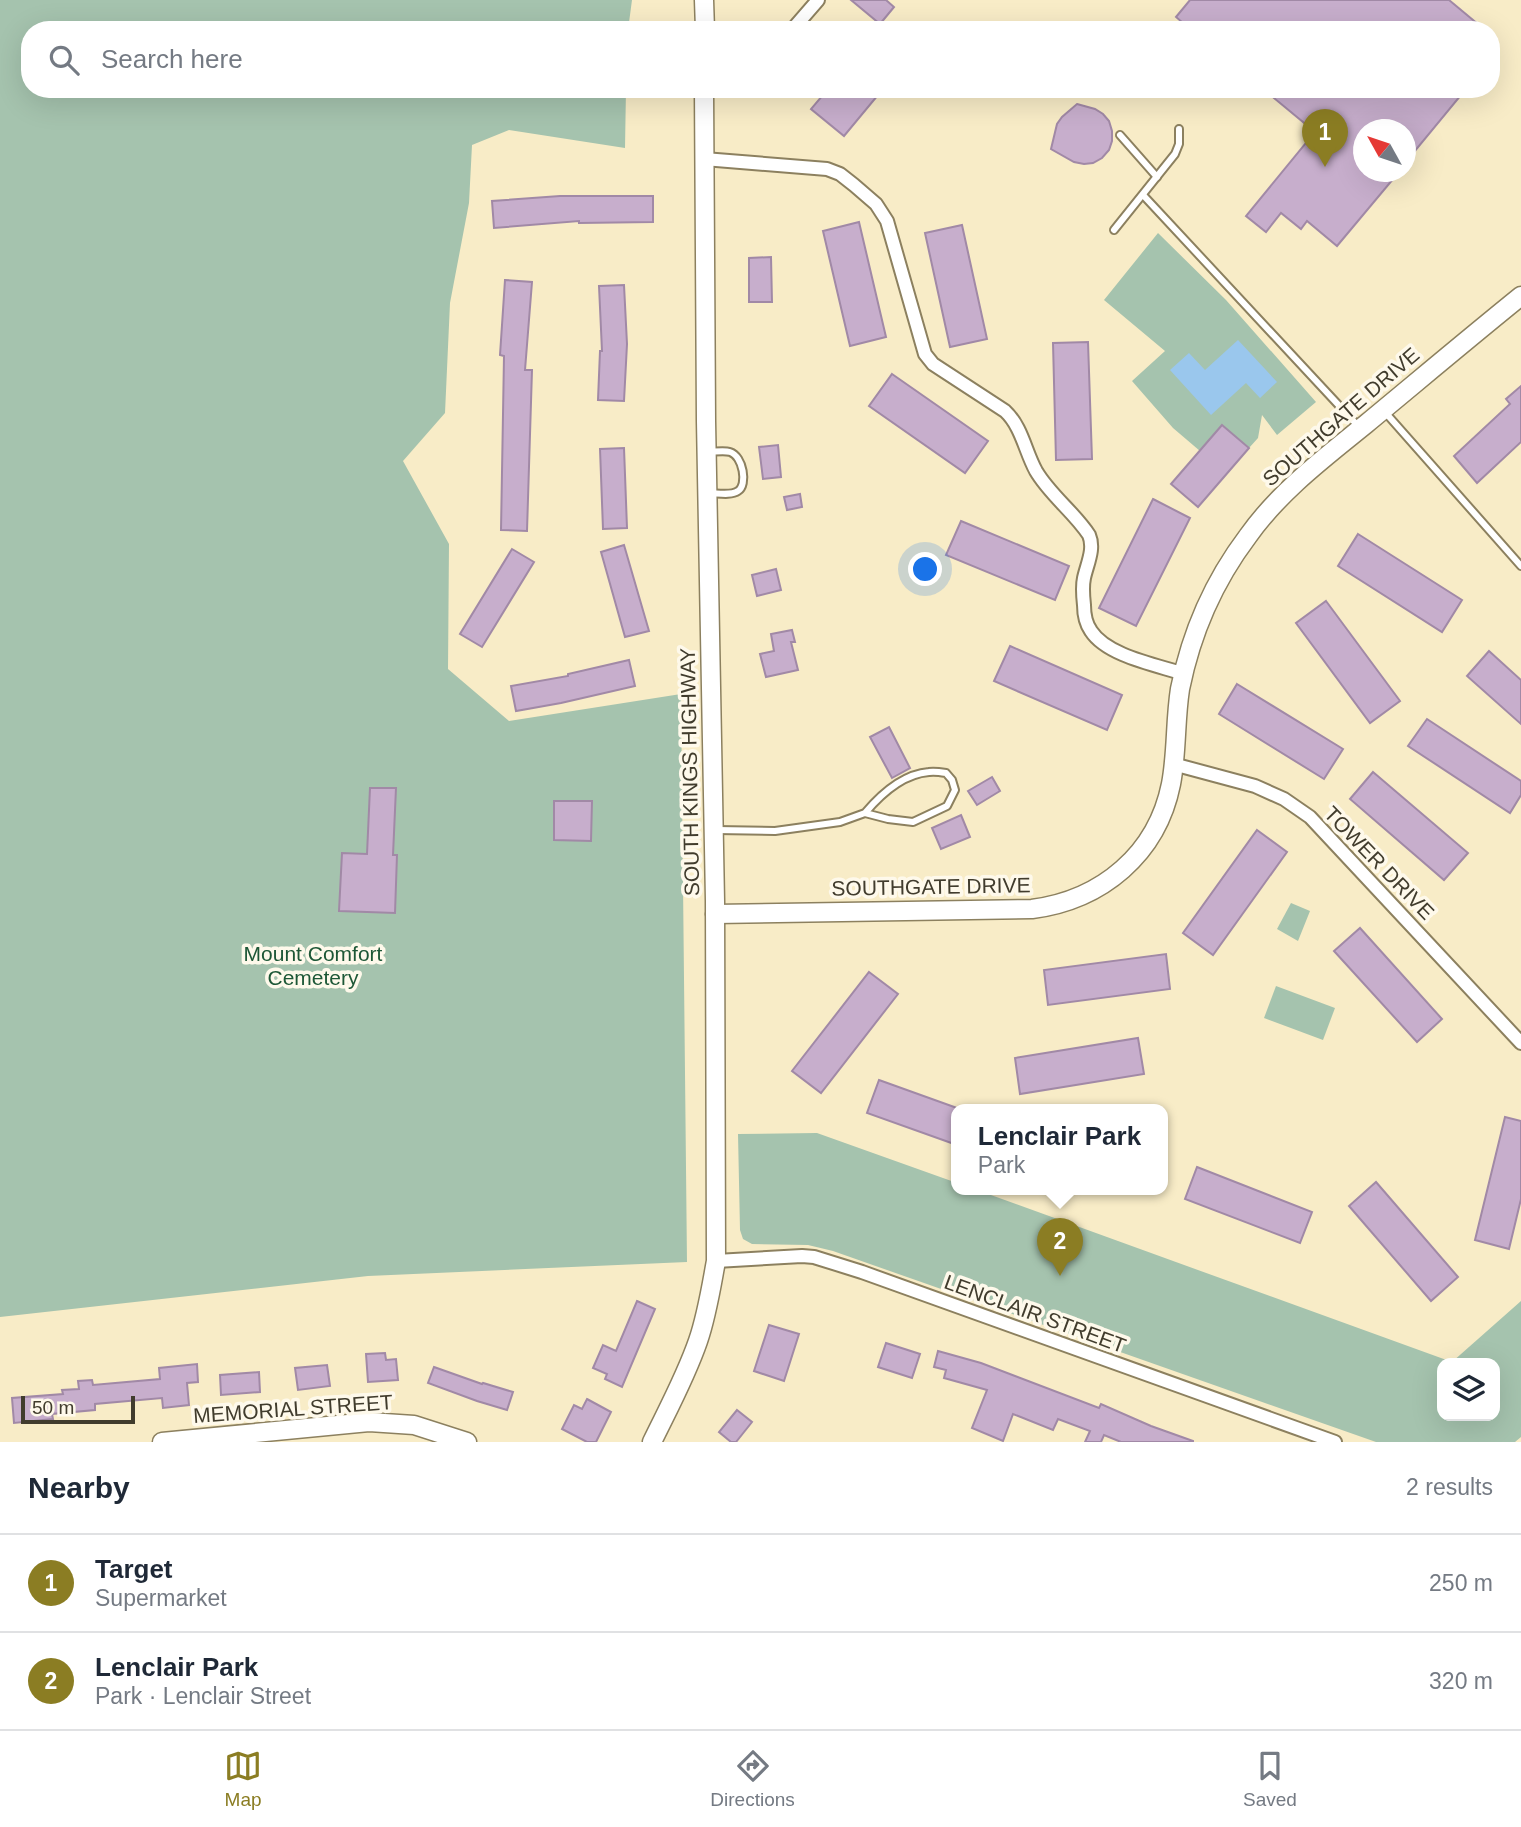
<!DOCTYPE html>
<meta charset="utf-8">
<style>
:root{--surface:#fff;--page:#f6f6f7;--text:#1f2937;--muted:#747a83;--line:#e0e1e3;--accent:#8b7d23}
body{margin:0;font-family:Arial,sans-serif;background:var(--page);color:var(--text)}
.controls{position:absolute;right:21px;bottom:21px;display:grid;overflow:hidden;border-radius:14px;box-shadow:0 7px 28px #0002}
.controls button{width:63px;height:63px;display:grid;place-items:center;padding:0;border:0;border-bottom:2px solid var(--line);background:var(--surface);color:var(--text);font:35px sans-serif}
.compass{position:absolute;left:1353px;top:119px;width:63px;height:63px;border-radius:50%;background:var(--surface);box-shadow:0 7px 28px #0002;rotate:310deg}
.scale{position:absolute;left:21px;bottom:18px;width:114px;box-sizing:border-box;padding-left:7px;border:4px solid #413c2d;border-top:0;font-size:19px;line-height:24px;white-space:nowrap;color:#413c2d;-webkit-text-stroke:5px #fef9eb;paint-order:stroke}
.you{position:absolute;left:926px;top:570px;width:24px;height:24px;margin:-18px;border:5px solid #fff;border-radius:50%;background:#1a73e8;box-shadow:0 0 0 10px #1a73e833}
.badge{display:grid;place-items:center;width:46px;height:46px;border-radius:50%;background:var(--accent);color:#fff;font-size:23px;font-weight:700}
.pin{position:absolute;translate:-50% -58px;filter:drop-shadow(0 2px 4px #0008)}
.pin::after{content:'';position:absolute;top:37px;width:24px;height:21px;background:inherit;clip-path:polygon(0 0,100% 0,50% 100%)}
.popup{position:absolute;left:951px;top:1104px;width:217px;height:91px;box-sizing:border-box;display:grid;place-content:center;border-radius:14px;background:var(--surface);filter:drop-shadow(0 2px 5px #0005);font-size:23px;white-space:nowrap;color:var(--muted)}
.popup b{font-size:26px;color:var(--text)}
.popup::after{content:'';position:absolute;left:50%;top:100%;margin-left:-14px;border:14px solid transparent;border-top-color:var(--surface)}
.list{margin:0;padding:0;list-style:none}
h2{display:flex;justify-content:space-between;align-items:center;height:91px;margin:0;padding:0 28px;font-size:30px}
h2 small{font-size:23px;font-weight:400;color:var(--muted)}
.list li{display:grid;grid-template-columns:46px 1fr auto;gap:21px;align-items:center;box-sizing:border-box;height:98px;padding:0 28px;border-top:2px solid var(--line)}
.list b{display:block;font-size:26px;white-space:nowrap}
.list p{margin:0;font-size:23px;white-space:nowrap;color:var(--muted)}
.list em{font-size:23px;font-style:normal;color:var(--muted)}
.icon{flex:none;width:38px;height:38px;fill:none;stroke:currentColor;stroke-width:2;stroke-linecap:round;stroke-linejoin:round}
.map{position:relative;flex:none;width:1521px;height:1442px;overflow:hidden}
.search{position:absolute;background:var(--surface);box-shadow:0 7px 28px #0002;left:21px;right:21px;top:21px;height:77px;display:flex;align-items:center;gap:18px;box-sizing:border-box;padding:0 24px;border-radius:28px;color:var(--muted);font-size:26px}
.sheet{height:287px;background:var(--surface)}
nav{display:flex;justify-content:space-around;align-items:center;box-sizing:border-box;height:98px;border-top:2px solid var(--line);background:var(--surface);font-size:19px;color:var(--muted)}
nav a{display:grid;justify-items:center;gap:4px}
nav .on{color:var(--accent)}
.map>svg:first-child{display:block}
.green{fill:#a5c3ae;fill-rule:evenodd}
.water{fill:#9ac7ed}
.building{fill:#c7aecc;stroke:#a189a6;stroke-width:2}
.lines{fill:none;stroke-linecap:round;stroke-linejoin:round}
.lane-casing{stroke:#8c805f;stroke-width:10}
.street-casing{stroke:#8c805f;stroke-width:16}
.secondary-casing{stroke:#8c805f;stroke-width:21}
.lane{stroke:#fff;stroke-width:6}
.street{stroke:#fff;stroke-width:12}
.secondary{stroke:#fff;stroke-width:18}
.labels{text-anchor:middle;stroke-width:7;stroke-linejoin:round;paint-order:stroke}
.street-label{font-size:21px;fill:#413c2d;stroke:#fef9eb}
.park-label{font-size:21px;fill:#1d5736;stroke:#fef9eb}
</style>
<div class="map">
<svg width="1521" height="1442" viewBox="0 0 1521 1442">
<rect width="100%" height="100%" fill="#f8ecc7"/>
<!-- green -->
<g class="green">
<polygon points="0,0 632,0 628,30 30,30 30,89 626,89 625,148 509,130 472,145 469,203 450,303 445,413 403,461 449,544 448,669 509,721 681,694 687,1262 368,1276 0,1317"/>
<polygon points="1158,233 1226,300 1316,402 1277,435 1262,415 1258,438 1249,448 1200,451 1173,428 1132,381 1165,351 1104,300"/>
<polygon points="1291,903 1310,911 1298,941 1277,929"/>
<polygon points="1276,986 1335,1008 1323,1040 1264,1018"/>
<path d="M 817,1133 L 957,1183 L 957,1190 L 977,1190 L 1452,1362 L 1521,1301 L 1521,1437 L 1515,1442 L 1376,1442 L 833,1251 L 808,1245 L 752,1244 L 743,1239 L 740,1230 L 738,1134 ZM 1495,1363 L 1495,1416 L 1442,1416 L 1442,1363 Z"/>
</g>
<!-- water -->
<polygon class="water" points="1238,340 1277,382 1260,398 1246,383 1211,415 1170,370 1189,353 1205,370"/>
<!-- building -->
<g class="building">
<polygon points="851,0 886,0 894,7 880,24"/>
<polygon points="1190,0 1449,0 1485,30 1191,30 1176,17"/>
<polygon points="828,89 883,89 844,136 811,109"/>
<polygon points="1263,89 1466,89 1405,163 1405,130 1363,130 1363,172 1399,172 1337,246 1307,221 1301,229 1281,213 1266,232 1246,216 1315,132"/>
<polygon points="1077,104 1095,109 1103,114 1109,121 1112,131 1112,141 1109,150 1102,158 1093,163 1084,164 1074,162 1051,149 1057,124 1062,117"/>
<polygon points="560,196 653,196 653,222 579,223 579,221 494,228 492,201"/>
<polygon points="859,222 886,337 850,346 823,231"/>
<polygon points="962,225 987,339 950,347 925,233"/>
<polygon points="771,257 772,302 749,302 749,258"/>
<polygon points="505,280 532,282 525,370 532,370 527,531 501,530 504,356 500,355"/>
<polygon points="624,285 627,344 624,401 598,400 600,351 602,351 599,286"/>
<polygon points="1088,342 1092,459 1056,460 1053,343"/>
<polygon points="892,374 988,441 965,473 869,406"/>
<polygon points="1521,386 1521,442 1477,483 1454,456 1510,404 1506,399"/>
<polygon points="1222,425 1249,448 1198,507 1171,484"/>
<polygon points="778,445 781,477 763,479 759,447"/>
<polygon points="624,448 627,528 603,529 600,449"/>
<polygon points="800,494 802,507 787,510 784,497"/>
<polygon points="1153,499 1190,518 1136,626 1099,608"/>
<polygon points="961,521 1069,566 1055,600 946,555"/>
<polygon points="1358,534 1462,600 1442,632 1338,566"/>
<polygon points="624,545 649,631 625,637 601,552"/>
<polygon points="512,549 534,562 482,647 460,634"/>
<polygon points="776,569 781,590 757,596 752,575"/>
<polygon points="1326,601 1400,701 1370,723 1296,623"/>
<polygon points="792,630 795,642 791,642 798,670 766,677 760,654 774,651 771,634"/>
<polygon points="1010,646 1122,695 1107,730 994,681"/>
<polygon points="1489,651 1521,680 1521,724 1467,676"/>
<polygon points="629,660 635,686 561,703 516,711 511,686 568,676 568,674"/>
<polygon points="1237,684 1343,749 1324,779 1219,714"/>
<polygon points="1427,719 1521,781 1521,795 1510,813 1408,746"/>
<polygon points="889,727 910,768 892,778 870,737"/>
<polygon points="1373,772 1468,853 1444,880 1350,799"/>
<polygon points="992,777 1000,791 977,805 968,791"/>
<polygon points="370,788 396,788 393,855 397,855 395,913 339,911 342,853 367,854"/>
<polygon points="554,801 592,801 591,841 554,840"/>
<polygon points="961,815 970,837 941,849 932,828"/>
<polygon points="1257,830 1287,852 1213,955 1183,933"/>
<polygon points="1360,928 1442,1019 1417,1042 1334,951"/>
<polygon points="1166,954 1170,989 1048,1005 1044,970"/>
<polygon points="869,972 898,994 821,1093 792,1071"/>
<polygon points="1138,1038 1144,1074 1020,1094 1015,1058"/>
<polygon points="879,1080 957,1108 957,1145 867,1113"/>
<polygon points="1505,1117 1521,1121 1521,1199 1509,1249 1475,1240"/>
<polygon points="1197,1167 1312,1212 1300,1243 1185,1199"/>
<polygon points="1376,1182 1458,1277 1431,1301 1349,1206"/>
<polygon points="637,1301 655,1309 622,1387 605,1379 607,1374 593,1368 603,1345 616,1351"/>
<polygon points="769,1325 799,1334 784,1381 754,1371"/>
<polygon points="886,1343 920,1354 912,1378 878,1367"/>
<polygon points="938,1351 981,1363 1099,1408 1101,1404 1151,1426 1193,1441 1193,1442 1121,1442 1104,1435 1101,1442 1085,1442 1090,1431 1058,1419 1053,1430 1013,1414 1003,1441 972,1428 987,1390 944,1378 946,1370 934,1367"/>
<polygon points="385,1353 386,1360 396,1359 398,1380 368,1382 366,1354"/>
<polygon points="197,1364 198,1382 187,1383 189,1405 163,1408 162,1398 95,1404 95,1410 52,1414 53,1419 14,1423 12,1398 63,1394 62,1390 79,1389 78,1381 92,1380 93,1385 160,1379 159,1368"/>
<polygon points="327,1365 330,1386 298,1390 295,1368"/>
<polygon points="434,1367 482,1384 483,1383 513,1392 507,1410 477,1401 428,1383"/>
<polygon points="259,1372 260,1392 221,1395 220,1375"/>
<polygon points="587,1399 611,1412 596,1442 587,1442 562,1429 574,1405 582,1409"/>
<polygon points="737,1410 752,1422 736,1442 731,1442 719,1432"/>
</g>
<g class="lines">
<!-- lane casing -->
<g class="lane-casing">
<g id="lane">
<polyline points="1120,135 1157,177"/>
<polyline points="1143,195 1359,427"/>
<polyline points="1114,230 1175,154 1179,144 1179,129"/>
<polyline points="1384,411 1521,566"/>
<path d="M 707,452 C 714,452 724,450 730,452 C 743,456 748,485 738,491 C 731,496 717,493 709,493"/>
<path d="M 716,830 L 775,831 L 840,822 L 865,813 L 888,819 L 913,822 L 947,806 L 955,790 L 952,780 L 946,773 C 940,772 934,771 929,772 C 903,774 881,794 865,813"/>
</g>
</g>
<!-- street casing -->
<g class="street-casing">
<g id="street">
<polyline points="792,30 818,0"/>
<path d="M 704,159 L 827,169 L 840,174 L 854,185 L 876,204 L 887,221 L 925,354 L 933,364 L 1005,411 C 1022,427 1025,451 1036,471 C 1050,495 1074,512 1089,535 C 1095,549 1087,564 1084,578 C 1082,587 1083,596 1084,605 C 1084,614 1086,624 1091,631 C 1107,656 1157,665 1184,674"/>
<polyline points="1173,764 1255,786 1284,799 1310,817 1521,1043"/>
<polyline points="716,1261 802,1256 814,1257 862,1272 1335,1442"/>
</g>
</g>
<!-- secondary casing -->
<g class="secondary-casing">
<g id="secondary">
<polyline points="704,0 705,30"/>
<path d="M 715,914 L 1032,909 C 1102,900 1157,854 1171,784 C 1177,753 1175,721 1180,689 C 1191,634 1214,581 1248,536 C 1280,491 1324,458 1366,424 C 1418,381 1469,338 1521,296"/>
<polyline points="162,1442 369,1422 414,1425 467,1442"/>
<path d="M 652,1442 C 668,1409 686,1376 698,1341 C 707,1315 711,1288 716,1261 L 715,901 L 706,421 L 704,89"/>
</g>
</g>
<!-- lane -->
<use href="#lane" class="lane"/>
<!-- street -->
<use href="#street" class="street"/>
<!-- secondary -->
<use href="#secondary" class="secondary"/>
</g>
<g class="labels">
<!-- street labels -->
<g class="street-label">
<text transform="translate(1341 417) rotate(-41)" y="7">SOUTHGATE DRIVE</text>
<text transform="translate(690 772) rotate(-91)" y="7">SOUTH KINGS HIGHWAY</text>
<text transform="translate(1379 863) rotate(46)" y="7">TOWER DRIVE</text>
<text transform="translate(931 887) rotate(-1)" y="7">SOUTHGATE DRIVE</text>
<text transform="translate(1035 1314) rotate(20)" y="7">LENCLAIR STREET</text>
<text transform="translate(293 1409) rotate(-4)" y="7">MEMORIAL STREET</text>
</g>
<!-- park labels -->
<g class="park-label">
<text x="313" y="961">Mount Comfort<tspan x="313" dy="24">Cemetery</tspan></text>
</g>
</g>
</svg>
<div class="controls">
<button><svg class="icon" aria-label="layers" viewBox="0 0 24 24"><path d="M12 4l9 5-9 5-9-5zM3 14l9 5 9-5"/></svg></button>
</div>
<svg class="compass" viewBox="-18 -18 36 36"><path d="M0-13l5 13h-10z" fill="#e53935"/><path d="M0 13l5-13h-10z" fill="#747a83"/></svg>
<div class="scale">50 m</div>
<div class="you"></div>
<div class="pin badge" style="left:1325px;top:167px">1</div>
<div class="pin badge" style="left:1060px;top:1276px">2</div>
<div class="popup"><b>Lenclair Park</b>Park</div>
<div class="search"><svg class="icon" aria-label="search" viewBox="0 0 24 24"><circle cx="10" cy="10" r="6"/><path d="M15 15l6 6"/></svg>Search here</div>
</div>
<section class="sheet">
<h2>Nearby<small>2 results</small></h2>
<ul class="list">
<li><span class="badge">1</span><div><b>Target</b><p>Supermarket</p></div><em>250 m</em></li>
<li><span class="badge">2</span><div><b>Lenclair Park</b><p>Park · Lenclair Street</p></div><em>320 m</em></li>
</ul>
</section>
<nav>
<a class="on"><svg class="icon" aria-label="map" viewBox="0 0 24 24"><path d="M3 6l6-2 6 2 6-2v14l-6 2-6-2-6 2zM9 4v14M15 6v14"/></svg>Map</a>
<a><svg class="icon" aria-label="directions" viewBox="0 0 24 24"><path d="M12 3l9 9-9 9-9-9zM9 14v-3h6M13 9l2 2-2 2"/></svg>Directions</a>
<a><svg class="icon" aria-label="saved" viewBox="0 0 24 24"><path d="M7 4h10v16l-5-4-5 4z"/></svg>Saved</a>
</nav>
